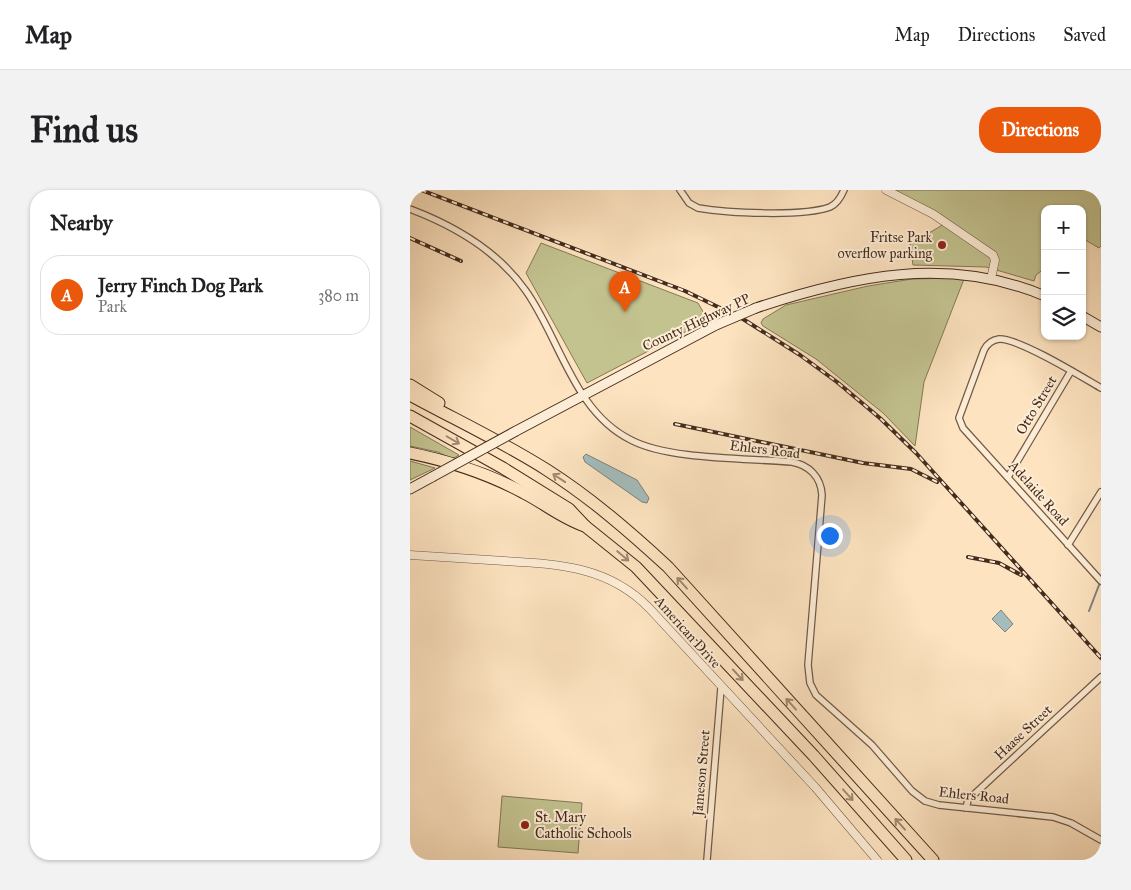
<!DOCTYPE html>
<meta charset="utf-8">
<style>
:root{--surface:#fff;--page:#f2f2f2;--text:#202124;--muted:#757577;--line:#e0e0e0;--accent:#ea580c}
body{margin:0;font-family:"IM FELL Great Primer",serif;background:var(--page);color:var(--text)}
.controls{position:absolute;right:15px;top:15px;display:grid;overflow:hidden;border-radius:10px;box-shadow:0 1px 4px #0004}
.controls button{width:45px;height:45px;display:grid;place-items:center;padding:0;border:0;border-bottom:1px solid var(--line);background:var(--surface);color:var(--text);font:25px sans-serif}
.you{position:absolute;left:419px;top:345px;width:18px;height:18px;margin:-12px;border:4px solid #fff;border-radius:50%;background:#1a73e8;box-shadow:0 0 0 8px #1a73e833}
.badge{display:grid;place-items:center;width:32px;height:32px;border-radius:50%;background:var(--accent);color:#fff;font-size:16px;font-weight:700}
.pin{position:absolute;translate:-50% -41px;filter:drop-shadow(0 1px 2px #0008)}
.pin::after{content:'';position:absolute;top:26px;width:18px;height:15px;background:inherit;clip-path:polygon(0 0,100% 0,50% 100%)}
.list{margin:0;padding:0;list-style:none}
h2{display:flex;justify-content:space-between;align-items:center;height:65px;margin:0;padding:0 20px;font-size:21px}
h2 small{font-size:16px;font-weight:400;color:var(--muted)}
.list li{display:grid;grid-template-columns:32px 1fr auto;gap:15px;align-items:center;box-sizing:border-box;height:80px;margin:0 10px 10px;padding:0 10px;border:1px solid var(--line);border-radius:20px}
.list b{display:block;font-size:19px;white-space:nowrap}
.list p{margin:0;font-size:16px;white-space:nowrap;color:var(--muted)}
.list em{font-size:16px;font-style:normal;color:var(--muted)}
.icon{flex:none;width:28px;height:28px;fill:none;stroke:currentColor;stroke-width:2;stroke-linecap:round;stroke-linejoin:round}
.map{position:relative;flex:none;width:691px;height:670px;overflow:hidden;border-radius:20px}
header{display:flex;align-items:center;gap:30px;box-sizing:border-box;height:70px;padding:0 25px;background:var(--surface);border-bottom:1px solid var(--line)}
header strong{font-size:24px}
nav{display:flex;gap:28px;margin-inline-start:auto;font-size:18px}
.intro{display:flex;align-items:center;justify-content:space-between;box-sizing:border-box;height:120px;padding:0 30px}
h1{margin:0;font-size:35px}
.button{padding:12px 22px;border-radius:20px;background:var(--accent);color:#fff;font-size:18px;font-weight:700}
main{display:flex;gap:30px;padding:0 30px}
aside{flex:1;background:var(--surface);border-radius:20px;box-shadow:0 1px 4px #0004}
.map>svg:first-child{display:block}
.green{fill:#c3c390;stroke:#847856}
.water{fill:#a4bcbc;stroke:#7e827c}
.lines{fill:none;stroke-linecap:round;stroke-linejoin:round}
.stream{stroke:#7e827c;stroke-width:2}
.minor-casing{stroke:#725a46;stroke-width:8}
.tertiary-casing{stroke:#725a46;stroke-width:9}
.secondary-casing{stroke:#442c1d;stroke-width:11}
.motorway-casing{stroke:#442c1d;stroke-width:13}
.minor{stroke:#feedd6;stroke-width:5.5}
.tertiary{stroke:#feedd6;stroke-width:8}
.secondary{stroke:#feedd6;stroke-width:9}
.motorway{stroke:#fde3c0;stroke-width:11}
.rail-casing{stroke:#442c1d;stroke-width:4}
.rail{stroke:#feedd6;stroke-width:2;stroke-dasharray:5.5;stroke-linecap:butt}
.secondary-bridge-casing{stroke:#442c1d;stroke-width:11;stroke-linecap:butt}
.secondary-bridge{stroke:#feedd6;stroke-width:9}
.oneway{stroke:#a0886e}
.poi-dot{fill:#8f2418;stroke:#feedd6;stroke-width:2}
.labels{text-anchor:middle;stroke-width:4;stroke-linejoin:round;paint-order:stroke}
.poi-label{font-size:14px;fill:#442c1d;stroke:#feedd6;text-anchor:end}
.street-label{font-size:14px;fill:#442c1d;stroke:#feedd6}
</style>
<header>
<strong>Map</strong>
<nav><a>Map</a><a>Directions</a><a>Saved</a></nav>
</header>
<div class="intro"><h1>Find us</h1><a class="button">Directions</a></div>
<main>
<aside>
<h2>Nearby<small></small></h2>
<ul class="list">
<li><span class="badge">A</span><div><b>Jerry Finch Dog Park</b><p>Park</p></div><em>380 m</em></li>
</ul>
</aside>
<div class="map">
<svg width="691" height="670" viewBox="0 0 691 670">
<rect width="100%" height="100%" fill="#fde3c0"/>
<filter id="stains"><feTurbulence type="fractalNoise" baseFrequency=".004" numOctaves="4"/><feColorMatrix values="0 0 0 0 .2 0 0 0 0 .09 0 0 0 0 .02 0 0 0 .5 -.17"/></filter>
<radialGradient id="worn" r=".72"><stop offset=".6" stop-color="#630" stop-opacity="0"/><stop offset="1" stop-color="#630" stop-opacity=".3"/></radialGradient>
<!-- green -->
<g class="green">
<polygon points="485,0 691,0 691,56 689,58 672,48 672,19 635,19 635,78 626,85 624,91 576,77 503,75 500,54 536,33 534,27"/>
<polygon points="131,53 288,113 298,130 177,193 116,83"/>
<polygon points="548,88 554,89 514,192 505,256 473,223 406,169 353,136 351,133 353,129 376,115 458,96 502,89"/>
<polygon points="0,237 49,265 42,269 28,262 0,256"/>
<polygon points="0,271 25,278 0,290"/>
<polygon points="92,606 172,613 168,663 88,657"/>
</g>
<!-- water -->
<g class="water">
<polygon points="176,264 227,290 239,308 237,313 232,312 175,272 173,267"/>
<polygon points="591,420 603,434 595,442 582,429"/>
</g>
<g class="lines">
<!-- stream -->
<polyline class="stream" points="679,421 689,395"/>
<!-- minor casing -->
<g class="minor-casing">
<g id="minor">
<path d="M 270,0 L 279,13 L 288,18 C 317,23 393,27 420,17 C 427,14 431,7 434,0"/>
<path d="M 0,19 C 45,36 88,61 116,101 C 150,149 164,222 221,250 C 259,270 337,268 382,272 C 399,275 411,287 412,305 L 398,475 L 400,493 L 406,505 L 462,555 L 502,601 L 515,611 L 529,615 L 643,627 L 661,633 L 691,650"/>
<path d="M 691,198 C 672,187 609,148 589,149 C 582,150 577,154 574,160 L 549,228 L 553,238 L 691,391"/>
<polyline points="598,287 661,181"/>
<polyline points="658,355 691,302"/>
<polyline points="556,618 558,610 691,487"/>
<polyline points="297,670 311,498"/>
</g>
</g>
<!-- tertiary casing -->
<g class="tertiary-casing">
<g id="tertiary">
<polyline points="476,0 523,24 583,65 585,70 581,89"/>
<path d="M 0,365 C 32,367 64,369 95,371 C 150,374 200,377 240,419 L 405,597 L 467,670"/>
</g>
</g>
<!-- secondary casing -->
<g class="secondary-casing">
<g id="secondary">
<path d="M 346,118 C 442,86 538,65 635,106"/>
<polyline points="672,126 691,137"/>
<polyline points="106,241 306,135"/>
<polyline points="0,299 22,287"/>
</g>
</g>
<!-- motorway casing -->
<g class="motorway-casing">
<g id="motorway">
<polyline points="0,195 29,213"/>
<path d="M 0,205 C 44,229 95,253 137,280 C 181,308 220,342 258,377 L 523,670"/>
<polyline points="0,226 93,278 159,319 175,336 226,377 404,566 496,670"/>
<path d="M 0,263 C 39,271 79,284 114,303 C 134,313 153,329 175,336"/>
</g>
</g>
<!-- minor -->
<use href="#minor" class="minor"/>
<!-- tertiary -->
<use href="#tertiary" class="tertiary"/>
<!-- secondary -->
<use href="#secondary" class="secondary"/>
<!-- motorway -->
<use href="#motorway" class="motorway"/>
<!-- rail casing -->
<g class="rail-casing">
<g id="rail">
<polyline points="11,0 275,101 333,129 390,165 427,192 471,229 506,263 691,468"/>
<polyline points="0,48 51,71"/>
<polyline points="265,234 453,273 501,279 527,292"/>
<polyline points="558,367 589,373 611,385"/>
</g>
</g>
<!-- rail -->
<use href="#rail" class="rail"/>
<!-- secondary-bridge casing -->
<g class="secondary-bridge-casing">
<g id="secondary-bridge">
<polyline points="306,135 346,118"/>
<polyline points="22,287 106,241"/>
</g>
</g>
<!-- secondary-bridge -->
<use href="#secondary-bridge" class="secondary-bridge"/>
</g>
<!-- one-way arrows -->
<defs><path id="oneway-shaft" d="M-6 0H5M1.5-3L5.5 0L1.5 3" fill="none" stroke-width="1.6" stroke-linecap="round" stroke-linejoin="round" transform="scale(1.25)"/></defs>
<g class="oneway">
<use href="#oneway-shaft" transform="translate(43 250) rotate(30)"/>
<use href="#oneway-shaft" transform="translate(149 288) rotate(-146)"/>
<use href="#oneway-shaft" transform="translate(213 366) rotate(40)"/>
<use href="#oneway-shaft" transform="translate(272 393) rotate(-132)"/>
<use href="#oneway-shaft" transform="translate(328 485) rotate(47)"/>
<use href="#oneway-shaft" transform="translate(381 514) rotate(-132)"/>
<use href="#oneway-shaft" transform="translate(438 605) rotate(48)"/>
<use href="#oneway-shaft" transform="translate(490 634) rotate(-132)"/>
</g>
<!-- markers -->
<g class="poi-dot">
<circle cx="532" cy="55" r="5"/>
<circle cx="115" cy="635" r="5"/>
</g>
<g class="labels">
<!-- poi labels -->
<g class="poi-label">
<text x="522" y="52">Fritse Park<tspan x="522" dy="16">overflow parking</tspan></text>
<text x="125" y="632" text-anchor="start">St. Mary<tspan x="125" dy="16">Catholic Schools</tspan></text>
</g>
<!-- street labels -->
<g class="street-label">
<text transform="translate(286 132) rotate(-25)" y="5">County Highway PP</text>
<text transform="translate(626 215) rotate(-59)" y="5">Otto Street</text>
<text transform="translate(355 259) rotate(7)" y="5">Ehlers Road</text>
<text transform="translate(629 303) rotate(48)" y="5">Adelaide Road</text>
<text transform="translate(278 442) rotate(48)" y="5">American Drive</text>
<text transform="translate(613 542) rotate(-43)" y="5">Haase Street</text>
<text transform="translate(291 583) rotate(-85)" y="5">Jameson Street</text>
<text transform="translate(564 605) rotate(6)" y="5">Ehlers Road</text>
</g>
</g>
<rect width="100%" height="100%" filter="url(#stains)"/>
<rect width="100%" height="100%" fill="url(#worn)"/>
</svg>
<div class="controls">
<button>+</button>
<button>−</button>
<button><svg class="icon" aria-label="layers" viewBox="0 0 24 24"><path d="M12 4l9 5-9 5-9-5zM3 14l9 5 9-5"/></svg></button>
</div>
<div class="you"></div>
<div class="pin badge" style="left:215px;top:122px">A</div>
</div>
</main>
